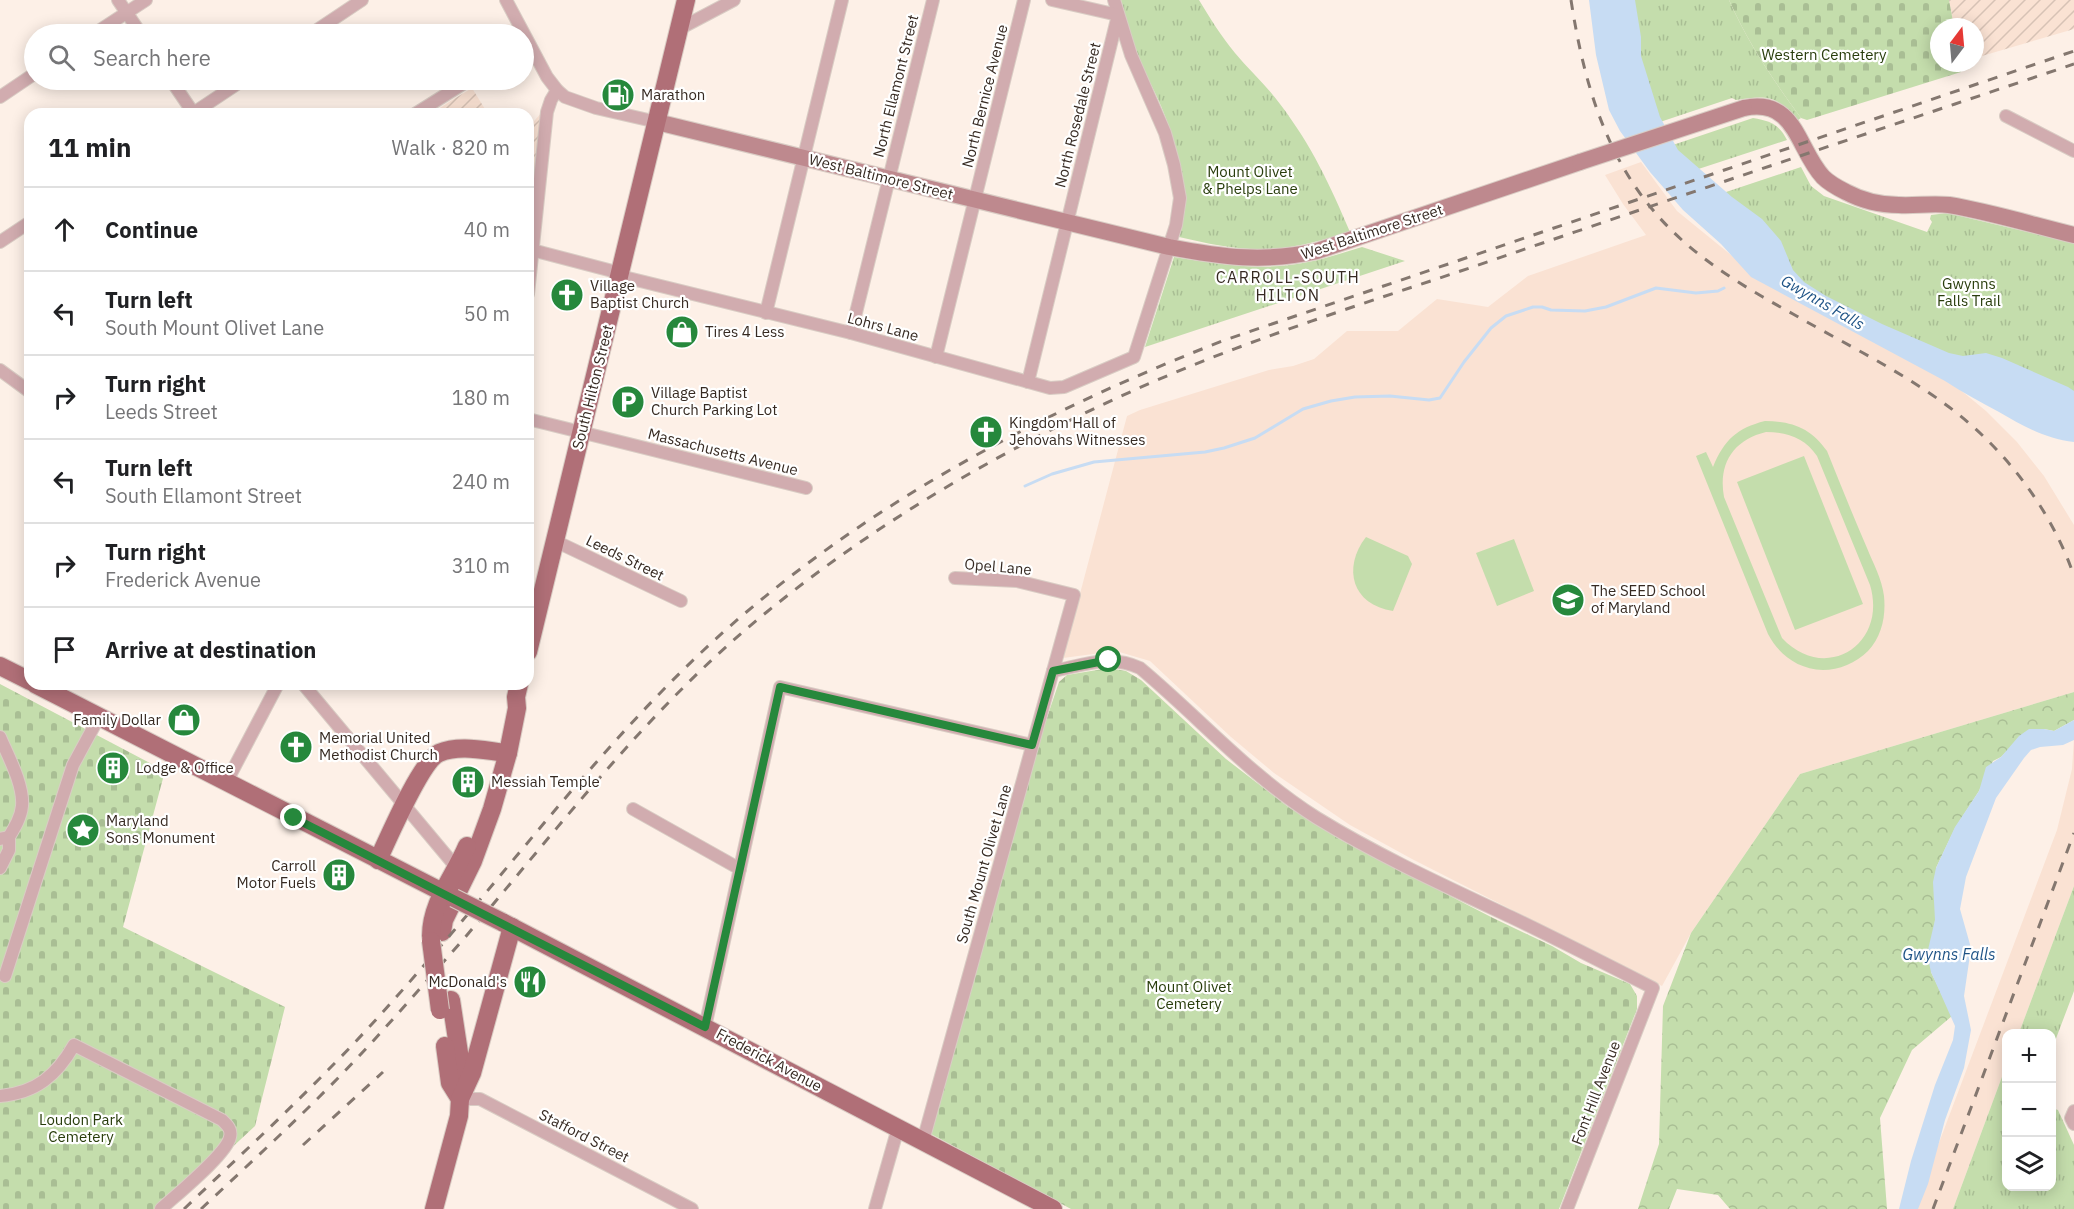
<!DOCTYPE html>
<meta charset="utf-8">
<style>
:root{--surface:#fff;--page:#f2f2f2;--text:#202124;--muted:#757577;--line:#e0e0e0}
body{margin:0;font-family:"IBM Plex Sans",sans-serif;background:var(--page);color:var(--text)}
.controls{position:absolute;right:18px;bottom:18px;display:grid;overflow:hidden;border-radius:12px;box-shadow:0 3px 15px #0003}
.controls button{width:54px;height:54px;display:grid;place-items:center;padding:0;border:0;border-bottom:2px solid var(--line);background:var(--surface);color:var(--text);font:30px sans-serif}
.compass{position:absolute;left:1930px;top:18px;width:54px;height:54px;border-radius:50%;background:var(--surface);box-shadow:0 3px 15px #0003;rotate:16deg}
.stop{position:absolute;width:18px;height:18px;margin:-14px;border:4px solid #26883c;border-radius:50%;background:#fff}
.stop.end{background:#26883c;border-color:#fff;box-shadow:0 2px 6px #0008}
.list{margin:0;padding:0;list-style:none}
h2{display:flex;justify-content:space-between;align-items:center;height:78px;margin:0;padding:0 24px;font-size:26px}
h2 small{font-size:20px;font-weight:400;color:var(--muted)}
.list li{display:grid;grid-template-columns:39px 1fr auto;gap:18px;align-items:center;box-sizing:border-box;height:84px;padding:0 24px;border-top:2px solid var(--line)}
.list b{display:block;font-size:22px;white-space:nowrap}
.list p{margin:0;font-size:20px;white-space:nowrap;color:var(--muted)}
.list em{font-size:20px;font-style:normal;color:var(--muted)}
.icon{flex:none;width:33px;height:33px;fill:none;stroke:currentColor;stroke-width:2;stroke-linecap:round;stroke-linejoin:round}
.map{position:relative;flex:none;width:2074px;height:1209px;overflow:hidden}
.search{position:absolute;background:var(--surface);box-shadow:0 3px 15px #0003;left:24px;top:24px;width:510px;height:66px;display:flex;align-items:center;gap:15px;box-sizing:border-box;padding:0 21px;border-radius:33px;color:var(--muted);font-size:22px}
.panel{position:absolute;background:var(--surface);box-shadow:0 3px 15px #0003;left:24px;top:108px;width:510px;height:582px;border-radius:18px}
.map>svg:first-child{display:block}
.built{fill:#fae2d3}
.industrial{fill:url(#industrial-furrows)}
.forest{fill:url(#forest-crowns)}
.cemetery{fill:url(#cemetery-stones)}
.park{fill:url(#park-tufts)}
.pitch{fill:#c4ddac;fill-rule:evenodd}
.water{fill:#c7dcf3}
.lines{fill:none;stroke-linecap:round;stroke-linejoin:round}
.stream{stroke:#c7dcf3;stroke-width:3}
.minor-casing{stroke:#d9ccc4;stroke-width:14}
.secondary-casing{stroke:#d9ccc4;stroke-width:18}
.primary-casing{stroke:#d9ccc4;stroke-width:20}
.minor{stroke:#d1acaf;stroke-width:12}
.secondary{stroke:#be898e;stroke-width:16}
.primary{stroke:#b06f77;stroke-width:18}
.rail{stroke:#84776f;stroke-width:3;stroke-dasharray:10 10;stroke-linecap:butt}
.secondary-bridge-casing{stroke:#d9ccc4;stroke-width:18;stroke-linecap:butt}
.primary-bridge-casing{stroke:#d9ccc4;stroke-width:20;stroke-linecap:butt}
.secondary-bridge{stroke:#be898e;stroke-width:16}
.primary-bridge{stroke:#b06f77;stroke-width:18}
.route{stroke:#26883c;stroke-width:8}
.labels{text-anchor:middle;stroke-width:4.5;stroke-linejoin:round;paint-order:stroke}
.park-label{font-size:15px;fill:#293d0c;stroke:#fff}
.street-label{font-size:15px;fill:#362a22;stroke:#fff}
.poi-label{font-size:15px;fill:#362a22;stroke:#fff;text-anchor:start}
.neighbourhood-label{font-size:16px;letter-spacing:1.5px;fill:#362a22;stroke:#fff}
.water-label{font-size:16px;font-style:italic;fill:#1e5386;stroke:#fff}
</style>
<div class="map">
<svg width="2074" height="1209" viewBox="0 0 2074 1209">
<defs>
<pattern id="industrial-furrows" width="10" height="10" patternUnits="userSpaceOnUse" patternTransform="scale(1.5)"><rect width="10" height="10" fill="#fae2d3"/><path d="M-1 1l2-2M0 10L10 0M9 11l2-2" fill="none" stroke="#d7c2b5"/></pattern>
<pattern id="forest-crowns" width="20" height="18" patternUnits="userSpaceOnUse" patternTransform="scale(1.5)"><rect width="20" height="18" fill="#c4ddac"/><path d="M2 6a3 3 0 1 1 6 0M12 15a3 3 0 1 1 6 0" fill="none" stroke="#a9be94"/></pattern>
<pattern id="cemetery-stones" width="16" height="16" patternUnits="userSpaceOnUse" patternTransform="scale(1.5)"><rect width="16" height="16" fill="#c4ddac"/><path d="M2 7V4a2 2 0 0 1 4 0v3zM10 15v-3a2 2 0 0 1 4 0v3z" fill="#a9be94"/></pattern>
<pattern id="park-tufts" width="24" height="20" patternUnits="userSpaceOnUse" patternTransform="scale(1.5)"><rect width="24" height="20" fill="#c4ddac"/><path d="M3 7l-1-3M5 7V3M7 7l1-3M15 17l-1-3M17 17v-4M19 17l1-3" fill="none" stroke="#a9be94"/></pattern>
</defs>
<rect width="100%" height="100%" fill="#fdf0e7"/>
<!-- built -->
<g class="built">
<polygon points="1641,162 1677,211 1747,268 1952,383 1986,411 2017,442 2044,476 2074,525 2074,692 1800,774 1691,933 1662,986 1412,859 1350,825 1274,773 1231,737 1150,661 1116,651 1063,658 1127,416 1140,410 1269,370 1293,366 1314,359 1347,331 1398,331 1437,299 1488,307 1528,276 1646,235 1623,204 1605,175"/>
<polygon points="2074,738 2074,886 2019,1033 2006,1034 2006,1066 1953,1209 1914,1209 2057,830 2072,769"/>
</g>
<!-- industrial -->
<g class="industrial">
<polygon points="1949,0 2074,0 2074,29 1975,58 1975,27 1954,27"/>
<polygon points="472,88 488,114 431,114 449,102"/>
<polygon points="542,112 539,139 528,233 528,128"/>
</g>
<!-- forest -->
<polygon class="forest" points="2074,692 2074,720 2054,731 2044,729 2010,748 2001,757 1993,761 1979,791 1955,828 1936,868 1935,920 1931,972 1952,1016 1912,1050 1880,1118 1887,1209 1730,1209 1718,1195 1677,1189 1669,1209 1638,1209 1659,1144 1663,1006 1691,933 1800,774"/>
<!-- cemetery -->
<g class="cemetery">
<path d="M 1729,0 L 1949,0 L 1954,27 L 1939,27 L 1939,63 L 1960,63 L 1961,72 L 1807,120 L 1801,118 C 1772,78 1749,45 1729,0 Z"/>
<polygon points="1109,668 1126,671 1141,680 1226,759 1287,806 1341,840 1493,918 1552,946 1581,963 1630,984 1637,996 1637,1009 1559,1209 1071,1209 931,1134 1030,768 1059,682 1067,675"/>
<polygon points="0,684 165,771 123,927 285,1007 255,1126 166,1209 0,1209"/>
</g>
<!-- park -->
<g class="park">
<path d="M 1121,0 L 1199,0 C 1210,18 1221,36 1235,53 C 1249,70 1267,86 1280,104 C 1312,146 1330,185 1350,232 C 1332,237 1314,243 1295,246 C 1256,254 1217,246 1179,237 C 1189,196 1180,154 1165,116 C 1156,91 1141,69 1133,44 C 1128,30 1125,15 1121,0 Z"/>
<path d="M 1606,0 L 1729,0 C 1749,45 1772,78 1801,118 L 1798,120 C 1776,95 1767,95 1736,100 L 1732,98 L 1639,129 Z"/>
<path d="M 1753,118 C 1770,121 1779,124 1787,140 L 1671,178 L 1655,151 Z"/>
<polygon points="1801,167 1811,186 1824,196 1927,232 1932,222 1930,219 1931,215 1947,213 2074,243 2074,401 1942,364 1822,304 1708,198"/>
<path d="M 1362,247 L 1405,261 L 1145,347 L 1174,257 C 1218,264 1263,272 1308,262 C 1326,259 1344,252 1362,247 Z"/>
<polygon points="2074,886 2074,991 2052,1049 2052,1034 2019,1033"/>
<polygon points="2006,1066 2006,1186 2052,1186 2052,1108 2058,1110 2074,1145 2074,1209 1953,1209"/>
</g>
<!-- pitch -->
<g class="pitch">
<path d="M 1765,421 C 1792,421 1811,428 1827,451 C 1840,483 1853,516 1867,548 C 1873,563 1882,579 1884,596 C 1886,616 1882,636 1868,651 C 1856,663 1839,670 1823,670 C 1798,669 1779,655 1768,634 L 1696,456 L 1706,452 L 1713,467 C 1724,440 1737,428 1765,421 ZM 1766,432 C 1787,432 1805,438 1817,456 L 1870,585 C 1888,645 1825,684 1782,638 L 1724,497 C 1718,464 1733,440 1766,432 Z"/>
<polygon points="1804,456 1863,604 1795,630 1737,482"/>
<path d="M 1366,537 L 1408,556 L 1412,564 L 1393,611 C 1352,605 1342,568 1366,537 Z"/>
<polygon points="1514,539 1534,591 1497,606 1476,553"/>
</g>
<!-- water -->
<g class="water">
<path d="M 1589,0 L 1635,0 L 1641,37 L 1641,56 L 1660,117 L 1678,150 L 1732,197 L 1762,219 L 1781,241 L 1793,270 L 1804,282 L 1826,296 L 1882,324 L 1949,353 L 1963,356 L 1986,353 L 2002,358 L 2068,387 L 2074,391 L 2074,442 C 2046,439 2023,426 1999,412 C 1981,402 1963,393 1945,381 L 1751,277 L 1721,244 L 1683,210 L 1650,172 L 1620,131 L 1609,110 L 1596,55 Z"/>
<polygon points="2074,720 2074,740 2063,745 2040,747 2031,750 2024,758 1996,798 1966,877 1960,909 1971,948 1964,996 1971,1030 1964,1068 1945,1120 1928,1184 1918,1209 1899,1209 1911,1161 1935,1085 1953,1040 1955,1026 1931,972 1927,954 1935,920 1933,882 1936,868 1955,827 1979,791 1986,767 2001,757 2019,736 2029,729 2044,729 2054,731"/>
</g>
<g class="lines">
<!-- stream -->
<polyline class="stream" points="1025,486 1052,474 1094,462 1205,452 1224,448 1255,438 1303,409 1331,401 1355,397 1390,396 1429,400 1440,398 1464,362 1491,328 1506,316 1533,307 1542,307 1551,310 1585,311 1606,307 1656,288 1696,293 1718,291 1724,288"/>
<!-- minor casing -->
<g class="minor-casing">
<g id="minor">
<polyline points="118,0 141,34"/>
<polyline points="506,0 547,77 557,90 565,97 596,108 657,122"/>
<polyline points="679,29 734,0"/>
<polyline points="94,34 146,0"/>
<polyline points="311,34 362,0"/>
<polyline points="171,80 194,114"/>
<polyline points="0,97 34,74"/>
<polyline points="192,114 243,80"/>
<polyline points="415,114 469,80"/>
<polyline points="2006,116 2074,151"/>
<polyline points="0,242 30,222"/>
<polyline points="532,250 620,273"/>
<polyline points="620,276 851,333 1050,388 1064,387 1134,357 1176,225 1180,198 1174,165 1165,133 1131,55 1114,0"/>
<polyline points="528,294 547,112 551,100 557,90"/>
<polyline points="766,313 842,0"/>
<polyline points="851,333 933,0"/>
<polyline points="936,357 1024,0"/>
<polyline points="0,370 30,392"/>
<polyline points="1028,382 1118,15 1052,0"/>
<polyline points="528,419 806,488"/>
<polyline points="555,541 681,601"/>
<path d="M 1053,671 C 1084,665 1110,654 1140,668 C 1201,719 1249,775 1317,818 C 1379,856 1445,886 1511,917 C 1559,940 1606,964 1653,988 L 1567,1209"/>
<polyline points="303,684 456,867"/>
<path d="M 0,737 C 8,756 24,785 22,806 C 21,817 15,827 9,837"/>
<polyline points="226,783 278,684"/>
<polyline points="633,809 740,869"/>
<polyline points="0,839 9,837 9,850 0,868"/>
<polyline points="5,976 73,765 99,717"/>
<polyline points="705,1027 780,687 1032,745"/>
<path d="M 0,1096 C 36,1093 57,1075 74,1045 L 222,1120 C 227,1125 232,1129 230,1137 C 227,1154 176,1195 161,1209"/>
<polyline points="460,1099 480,1099 692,1209"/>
<polyline points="2074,1111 2071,1118 2074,1124"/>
<polyline points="923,1141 1074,595 1017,581 955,578"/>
<polyline points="875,1209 898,1128"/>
</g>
</g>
<!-- secondary casing -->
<g class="secondary-casing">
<g id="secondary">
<path d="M 1744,108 C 1796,97 1797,149 1823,177 C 1829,183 1838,188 1846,192 C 1861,200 1881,205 1899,205 C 1915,206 1932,203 1949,205 C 1991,212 2033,225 2074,235"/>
<path d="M 657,122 L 1169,247 C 1222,257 1264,263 1317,251 L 1580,162"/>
</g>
</g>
<!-- primary casing -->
<g class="primary-casing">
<g id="primary">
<polyline points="528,652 686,0"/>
<polyline points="0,666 30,681"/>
<polyline points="35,684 454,898"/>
<path d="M 378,860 C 388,839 421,761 439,753 C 460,744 486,751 508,753"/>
<polyline points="502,922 1053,1209"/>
<polyline points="442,932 444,920 473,861 492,809 508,753 517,708 516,697 519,684"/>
<path d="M 431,936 C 431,902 454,877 467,846"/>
<polyline points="451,1000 463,1079 461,1091"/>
<polyline points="445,1046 450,1083 460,1099"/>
<polyline points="434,1209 459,1116 460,1099 472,1073 512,927"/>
</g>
</g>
<!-- minor -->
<use href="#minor" class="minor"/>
<!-- secondary -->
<use href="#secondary" class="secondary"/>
<!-- primary -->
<use href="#primary" class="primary"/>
<!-- rail -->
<g class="rail">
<path d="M 1571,0 C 1583,78 1604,155 1658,216 C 1695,258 1744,287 1793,314 C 1845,344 1901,371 1949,407 C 2005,449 2051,509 2074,576"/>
<polyline points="303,1145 383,1072"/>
<path d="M 184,1209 C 232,1163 281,1118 328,1070 C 373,1025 415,976 457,927 C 552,815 642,698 756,604 C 895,489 1054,407 1222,341 L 2074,51"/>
<path d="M 201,1209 C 248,1165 295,1122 340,1076 C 382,1033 421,987 461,942 C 559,828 650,706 768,611 C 885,516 1017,441 1155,381 C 1266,333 1382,298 1496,259 C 1688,193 1881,129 2074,64"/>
<polyline points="1933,1209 2074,833"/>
</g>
<!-- secondary-bridge casing -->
<g class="secondary-bridge-casing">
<polyline id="secondary-bridge" points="1580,162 1744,108"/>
</g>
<!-- primary-bridge casing -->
<g class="primary-bridge-casing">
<g id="primary-bridge">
<polyline points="454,898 502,922"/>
<polyline points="431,941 440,1010"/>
</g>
</g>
<!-- secondary-bridge -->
<use href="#secondary-bridge" class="secondary-bridge"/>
<!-- primary-bridge -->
<use href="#primary-bridge" class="primary-bridge"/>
</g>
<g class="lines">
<!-- route -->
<polyline class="route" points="294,818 705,1027 780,687 1032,745 1053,671 1109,660"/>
</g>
<!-- icons -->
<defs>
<g id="fuel-disc" transform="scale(1.725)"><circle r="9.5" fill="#26883c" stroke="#fff"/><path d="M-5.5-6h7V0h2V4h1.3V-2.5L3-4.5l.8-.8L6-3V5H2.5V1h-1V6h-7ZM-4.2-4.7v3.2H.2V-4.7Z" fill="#fff"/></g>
<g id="church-disc" transform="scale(1.725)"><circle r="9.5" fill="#26883c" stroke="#fff"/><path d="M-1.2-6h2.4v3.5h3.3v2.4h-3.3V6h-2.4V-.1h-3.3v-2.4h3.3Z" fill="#fff"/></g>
<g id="shop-disc" transform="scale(1.725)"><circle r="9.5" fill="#26883c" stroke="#fff"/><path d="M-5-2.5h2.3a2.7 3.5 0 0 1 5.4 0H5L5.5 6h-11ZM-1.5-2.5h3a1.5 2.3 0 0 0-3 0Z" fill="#fff"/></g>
<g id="parking-disc" transform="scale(1.725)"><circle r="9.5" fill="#26883c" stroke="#fff"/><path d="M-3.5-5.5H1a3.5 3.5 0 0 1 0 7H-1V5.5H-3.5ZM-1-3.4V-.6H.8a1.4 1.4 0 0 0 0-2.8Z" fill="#fff"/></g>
<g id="school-disc" transform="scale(1.725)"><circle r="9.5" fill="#26883c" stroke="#fff"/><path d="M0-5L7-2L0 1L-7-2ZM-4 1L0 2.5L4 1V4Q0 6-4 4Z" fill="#fff"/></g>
<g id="building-disc" transform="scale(1.725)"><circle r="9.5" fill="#26883c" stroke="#fff"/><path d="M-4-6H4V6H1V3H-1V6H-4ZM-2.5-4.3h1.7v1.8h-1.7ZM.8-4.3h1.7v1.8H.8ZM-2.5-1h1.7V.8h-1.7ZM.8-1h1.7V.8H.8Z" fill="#fff"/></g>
<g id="sight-disc" transform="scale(1.725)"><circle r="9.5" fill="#26883c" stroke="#fff"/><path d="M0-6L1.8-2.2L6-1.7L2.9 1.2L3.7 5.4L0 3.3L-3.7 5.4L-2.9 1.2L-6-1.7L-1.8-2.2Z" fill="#fff"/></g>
<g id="restaurant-disc" transform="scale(1.725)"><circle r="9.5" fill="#26883c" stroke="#fff"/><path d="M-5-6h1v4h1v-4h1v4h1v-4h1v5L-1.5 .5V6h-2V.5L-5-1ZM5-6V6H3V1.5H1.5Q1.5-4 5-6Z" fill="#fff"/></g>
</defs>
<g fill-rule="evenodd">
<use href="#fuel-disc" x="618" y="95"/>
<use href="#church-disc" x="567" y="295"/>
<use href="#shop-disc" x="682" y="332"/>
<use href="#parking-disc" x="628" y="402"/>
<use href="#church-disc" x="986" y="432"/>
<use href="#school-disc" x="1568" y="600"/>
<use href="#shop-disc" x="184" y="720"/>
<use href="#church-disc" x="296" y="747"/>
<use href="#building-disc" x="113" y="768"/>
<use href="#building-disc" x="468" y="782"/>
<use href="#sight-disc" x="83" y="830"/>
<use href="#building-disc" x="339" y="875"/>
<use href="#restaurant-disc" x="530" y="982"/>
</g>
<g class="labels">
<!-- park labels -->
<g class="park-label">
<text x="1824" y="60">Western Cemetery</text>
<text x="1250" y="177">Mount Olivet<tspan x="1250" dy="17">&amp; Phelps Lane</tspan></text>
<text x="1969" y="289">Gwynns<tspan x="1969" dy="17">Falls Trail</tspan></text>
<text x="1189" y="992">Mount Olivet<tspan x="1189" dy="17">Cemetery</tspan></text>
<text x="81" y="1125">Loudon Park<tspan x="81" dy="17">Cemetery</tspan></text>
</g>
<!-- street labels -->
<g class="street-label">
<text transform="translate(896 86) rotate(-76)" y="5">North Ellamont Street</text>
<text transform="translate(985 96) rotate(-76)" y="5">North Bernice Avenue</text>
<text transform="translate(1078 115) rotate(-76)" y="5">North Rosedale Street</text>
<text transform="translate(881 177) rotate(14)" y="5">West Baltimore Street</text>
<text transform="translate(1372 232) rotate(-18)" y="5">West Baltimore Street</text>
<text transform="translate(883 327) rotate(15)" y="5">Lohrs Lane</text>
<text transform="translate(593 387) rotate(-76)" y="5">South Hilton Street</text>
<text transform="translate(723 452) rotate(14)" y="5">Massachusetts Avenue</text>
<text transform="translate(625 558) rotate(26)" y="5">Leeds Street</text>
<text transform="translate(998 567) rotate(5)" y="5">Opel Lane</text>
<text transform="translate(984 864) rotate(-74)" y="5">South Mount Olivet Lane</text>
<text transform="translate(769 1060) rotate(28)" y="5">Frederick Avenue</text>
<text transform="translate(1596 1093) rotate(-69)" y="5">Font Hill Avenue</text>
<text transform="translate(584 1136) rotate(27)" y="5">Stafford Street</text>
</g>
<!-- poi labels -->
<g class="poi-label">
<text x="641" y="100">Marathon</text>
<text x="590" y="291">Village<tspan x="590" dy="17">Baptist Church</tspan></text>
<text x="705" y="337">Tires 4 Less</text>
<text x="651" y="398">Village Baptist<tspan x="651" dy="17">Church Parking Lot</tspan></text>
<text x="1009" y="428">Kingdom Hall of<tspan x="1009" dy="17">Jehovahs Witnesses</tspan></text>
<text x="1591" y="596">The SEED School<tspan x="1591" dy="17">of Maryland</tspan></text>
<text x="161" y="725" text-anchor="end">Family Dollar</text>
<text x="319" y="743">Memorial United<tspan x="319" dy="17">Methodist Church</tspan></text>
<text x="136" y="773">Lodge &amp; Office</text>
<text x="491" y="787">Messiah Temple</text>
<text x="106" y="826">Maryland<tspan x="106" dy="17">Sons Monument</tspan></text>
<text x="316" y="871" text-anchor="end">Carroll<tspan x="316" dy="17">Motor Fuels</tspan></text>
<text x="507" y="987" text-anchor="end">McDonald's</text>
</g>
<!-- neighbourhood labels -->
<g class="neighbourhood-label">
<text x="1288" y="283">CARROLL-SOUTH<tspan x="1288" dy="18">HILTON</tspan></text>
</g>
<!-- water labels -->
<g class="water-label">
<text transform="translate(1823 302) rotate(30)" y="6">Gwynns Falls</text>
<text x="1949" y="960">Gwynns Falls</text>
</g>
</g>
</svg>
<div class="controls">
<button>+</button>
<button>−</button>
<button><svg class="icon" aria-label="layers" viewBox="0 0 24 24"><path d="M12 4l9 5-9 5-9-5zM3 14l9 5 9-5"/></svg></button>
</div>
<svg class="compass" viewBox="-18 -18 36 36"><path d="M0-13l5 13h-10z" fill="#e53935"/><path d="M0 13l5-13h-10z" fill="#757577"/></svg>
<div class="stop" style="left:1109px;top:660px"></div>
<div class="stop end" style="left:294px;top:818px"></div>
<div class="search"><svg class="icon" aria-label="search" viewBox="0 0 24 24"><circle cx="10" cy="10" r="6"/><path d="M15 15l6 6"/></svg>Search here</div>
<section class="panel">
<h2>11 min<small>Walk · 820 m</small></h2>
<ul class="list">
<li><svg class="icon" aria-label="ahead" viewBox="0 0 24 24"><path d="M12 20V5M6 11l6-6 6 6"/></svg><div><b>Continue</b></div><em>40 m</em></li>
<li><svg class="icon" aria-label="left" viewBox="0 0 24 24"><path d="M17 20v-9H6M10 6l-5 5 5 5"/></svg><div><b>Turn left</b><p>South Mount Olivet Lane</p></div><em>50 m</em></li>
<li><svg class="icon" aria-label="right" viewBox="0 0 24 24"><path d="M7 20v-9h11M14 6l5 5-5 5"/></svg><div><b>Turn right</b><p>Leeds Street</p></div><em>180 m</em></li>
<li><svg class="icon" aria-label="left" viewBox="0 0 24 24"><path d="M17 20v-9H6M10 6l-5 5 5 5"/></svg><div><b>Turn left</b><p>South Ellamont Street</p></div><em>240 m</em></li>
<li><svg class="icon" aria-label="right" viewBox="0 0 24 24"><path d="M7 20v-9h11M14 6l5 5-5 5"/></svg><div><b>Turn right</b><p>Frederick Avenue</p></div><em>310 m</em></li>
<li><svg class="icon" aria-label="arrive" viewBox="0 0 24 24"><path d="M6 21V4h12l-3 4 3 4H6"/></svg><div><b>Arrive at destination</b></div></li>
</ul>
</section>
</div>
